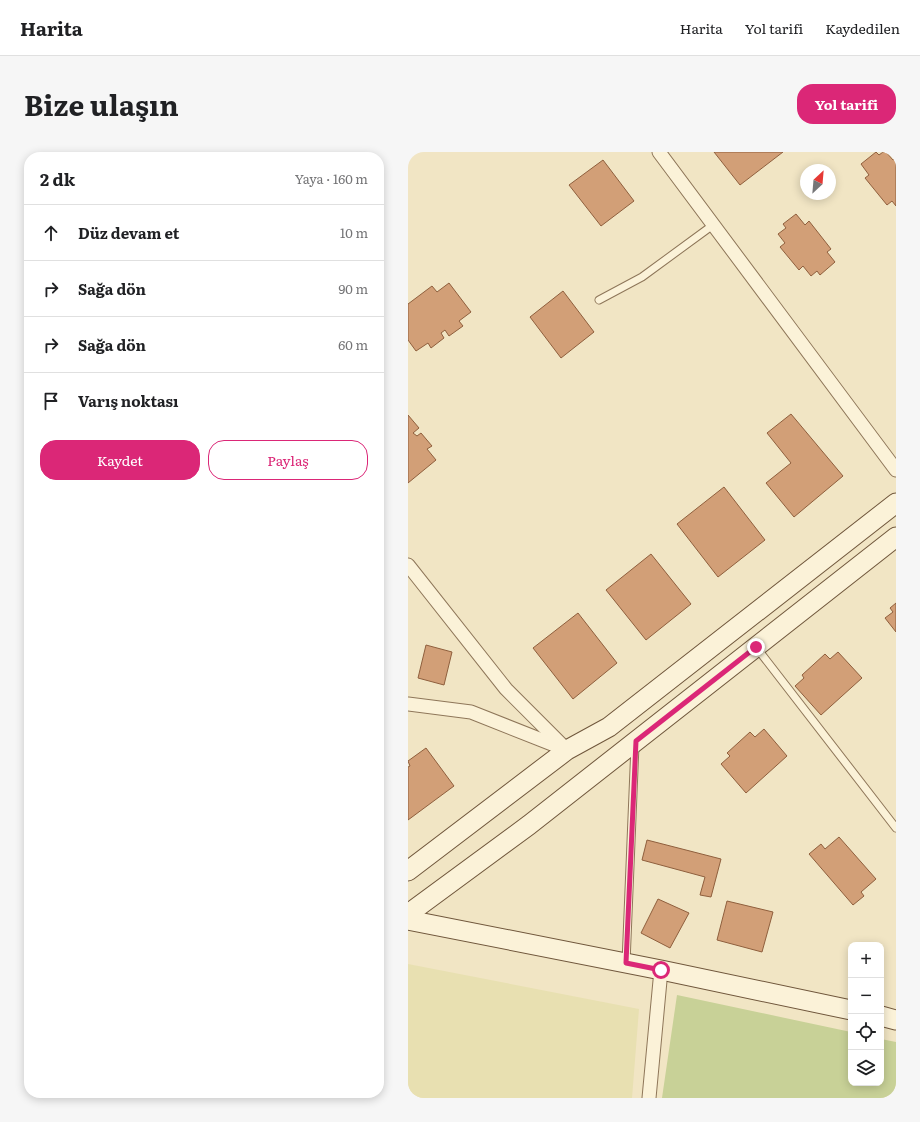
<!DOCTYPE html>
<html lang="tr">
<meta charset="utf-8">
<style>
:root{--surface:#fff;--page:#f6f6f6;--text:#202124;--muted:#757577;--line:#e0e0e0;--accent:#db2777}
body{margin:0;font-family:Literata,serif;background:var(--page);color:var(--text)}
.controls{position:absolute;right:12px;bottom:12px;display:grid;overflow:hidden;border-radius:8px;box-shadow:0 2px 10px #0003}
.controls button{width:36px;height:36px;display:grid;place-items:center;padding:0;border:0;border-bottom:1px solid var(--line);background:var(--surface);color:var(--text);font:20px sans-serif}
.compass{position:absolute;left:392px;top:12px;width:36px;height:36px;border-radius:50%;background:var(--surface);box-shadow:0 2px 10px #0003;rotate:26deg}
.stop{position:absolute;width:12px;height:12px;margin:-9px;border:3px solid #db2777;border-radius:50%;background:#fff}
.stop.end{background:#db2777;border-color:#fff;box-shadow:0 1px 4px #0008}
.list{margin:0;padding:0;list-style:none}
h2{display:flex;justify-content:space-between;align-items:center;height:52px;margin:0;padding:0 16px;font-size:17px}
h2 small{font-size:13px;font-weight:400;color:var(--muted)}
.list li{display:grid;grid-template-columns:26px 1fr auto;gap:12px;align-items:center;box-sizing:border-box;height:56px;padding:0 16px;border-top:1px solid var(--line)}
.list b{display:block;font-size:15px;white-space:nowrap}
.list em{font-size:13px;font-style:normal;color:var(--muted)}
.actions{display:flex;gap:8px;padding:12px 16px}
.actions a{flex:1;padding:9px 0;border:1px solid var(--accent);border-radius:16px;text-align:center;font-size:14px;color:var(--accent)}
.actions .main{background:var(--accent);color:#fff}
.icon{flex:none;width:22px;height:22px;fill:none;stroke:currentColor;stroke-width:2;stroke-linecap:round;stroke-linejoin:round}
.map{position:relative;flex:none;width:488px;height:946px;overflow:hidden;border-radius:16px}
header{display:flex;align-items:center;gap:24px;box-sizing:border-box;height:56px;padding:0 20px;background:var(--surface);border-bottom:1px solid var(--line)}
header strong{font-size:19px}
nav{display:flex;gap:22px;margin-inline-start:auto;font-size:14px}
.intro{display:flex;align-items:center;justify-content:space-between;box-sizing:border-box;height:96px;padding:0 24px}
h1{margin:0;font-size:28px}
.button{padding:10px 18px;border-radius:16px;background:var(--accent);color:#fff;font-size:14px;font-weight:700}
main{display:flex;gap:24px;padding:0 24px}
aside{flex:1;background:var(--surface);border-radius:16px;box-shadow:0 2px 10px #0003}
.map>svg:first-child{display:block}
.farmland{fill:#e8e0b1}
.green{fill:#c8d197}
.building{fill:#d29f77;stroke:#8f5f3d}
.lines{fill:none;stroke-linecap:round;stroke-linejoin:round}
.lane-casing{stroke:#8e7659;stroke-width:9}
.street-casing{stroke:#8e7659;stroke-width:15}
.secondary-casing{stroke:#70573c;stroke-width:21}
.lane{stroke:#fbf2d8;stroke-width:7}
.street{stroke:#fbf2d8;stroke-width:13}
.secondary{stroke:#fbf2d8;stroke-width:19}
.route{stroke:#db2777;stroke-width:5}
</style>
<header>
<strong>Harita</strong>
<nav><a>Harita</a><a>Yol tarifi</a><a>Kaydedilen</a></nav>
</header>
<div class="intro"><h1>Bize ulaşın</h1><a class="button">Yol tarifi</a></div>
<main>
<aside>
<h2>2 dk<small>Yaya · 160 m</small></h2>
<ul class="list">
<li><svg class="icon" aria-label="ahead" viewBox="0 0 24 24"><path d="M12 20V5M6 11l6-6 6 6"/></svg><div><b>Düz devam et</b></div><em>10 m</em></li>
<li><svg class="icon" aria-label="right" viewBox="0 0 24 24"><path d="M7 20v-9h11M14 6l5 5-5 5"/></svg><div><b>Sağa dön</b></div><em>90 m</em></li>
<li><svg class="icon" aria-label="right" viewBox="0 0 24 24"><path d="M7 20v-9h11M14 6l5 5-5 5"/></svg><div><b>Sağa dön</b></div><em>60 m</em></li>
<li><svg class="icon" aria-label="arrive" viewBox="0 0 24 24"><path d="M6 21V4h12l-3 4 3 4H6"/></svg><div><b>Varış noktası</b></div></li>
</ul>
<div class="actions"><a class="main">Kaydet</a><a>Paylaş</a></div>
</aside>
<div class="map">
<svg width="488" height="946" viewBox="0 0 488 946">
<rect width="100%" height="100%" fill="#f1e5c4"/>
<!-- farmland -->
<polygon class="farmland" points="0,812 231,857 224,946 0,946"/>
<!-- green -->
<polygon class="green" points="269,843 443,880 443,931 473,931 473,887 488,890 488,946 254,946"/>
<!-- building -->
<g class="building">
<polygon points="306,0 375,0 332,33"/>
<polygon points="468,0 471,3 475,0 478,0 485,8 488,6 488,54 484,49 479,53 457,26 461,23 453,12"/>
<polygon points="195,8 226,49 193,74 161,33"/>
<polygon points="388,62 397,73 401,69 423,97 419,100 427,110 412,123 409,119 403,124 395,114 391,118 372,95 377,91 370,82 378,76 375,72"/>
<polygon points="41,131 63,160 51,169 55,174 41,184 37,178 33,181 36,186 23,196 20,191 8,199 0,188 0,152 24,134 29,140"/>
<polygon points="155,139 186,180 153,206 122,165"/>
<polygon points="383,262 435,324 386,365 358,331 383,311 359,281"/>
<polygon points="0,263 11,276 5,281 9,284 13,281 24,294 19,297 28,308 0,331"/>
<polygon points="316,335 357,388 310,425 269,372"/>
<polygon points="243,402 283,452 238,488 198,438"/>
<polygon points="488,451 488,480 477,466 485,460 482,456"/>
<polygon points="170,461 209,511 165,547 125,496"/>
<polygon points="18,493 44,500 36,533 10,526"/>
<polygon points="430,500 454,526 413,563 387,534 396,526 394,523 417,502 422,507"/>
<polygon points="356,577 379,604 338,641 313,612 322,604 319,601 342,580 347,585"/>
<polygon points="18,596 46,634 0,668 0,615 2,614 0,609"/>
<polygon points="431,685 468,727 453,740 456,744 445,753 401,702 413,692 417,697"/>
<polygon points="239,688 313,707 303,745 292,743 297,725 234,708"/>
<polygon points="250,747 281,761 262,796 233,781"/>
<polygon points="319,749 365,760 354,800 309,788"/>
</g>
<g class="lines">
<!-- lane casing -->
<g class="lane-casing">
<g id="lane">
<polyline points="191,148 234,125 305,73"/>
<polyline points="348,495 488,676"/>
<polyline points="218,811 227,593"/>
</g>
</g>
<!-- street casing -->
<g class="street-casing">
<g id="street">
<polyline points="251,0 488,318"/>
<polyline points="0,413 98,537 159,598"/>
<polyline points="0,552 63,560 154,596"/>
<polyline points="241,946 253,818"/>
</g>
</g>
<!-- secondary casing -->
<g class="secondary-casing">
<g id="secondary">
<polyline points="0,719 159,598 201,575 488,351"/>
<polyline points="0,762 121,673 488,385"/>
<polyline points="0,768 253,818 443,858"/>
<polyline points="473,864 488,868"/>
</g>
</g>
<!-- lane -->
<use href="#lane" class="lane"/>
<!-- street -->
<use href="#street" class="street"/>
<!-- secondary -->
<use href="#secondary" class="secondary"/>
</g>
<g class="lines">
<!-- route -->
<polyline class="route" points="253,818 218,811 228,589 348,495"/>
</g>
</svg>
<div class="controls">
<button>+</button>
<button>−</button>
<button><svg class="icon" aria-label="locate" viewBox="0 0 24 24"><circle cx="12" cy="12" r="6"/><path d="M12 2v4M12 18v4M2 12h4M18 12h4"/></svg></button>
<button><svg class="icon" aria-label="layers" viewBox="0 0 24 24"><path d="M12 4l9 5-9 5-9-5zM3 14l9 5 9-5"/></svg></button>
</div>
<svg class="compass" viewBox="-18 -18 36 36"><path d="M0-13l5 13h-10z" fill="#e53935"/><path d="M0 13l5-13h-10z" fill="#757577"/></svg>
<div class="stop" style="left:253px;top:818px"></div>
<div class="stop end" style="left:348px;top:495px"></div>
</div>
</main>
